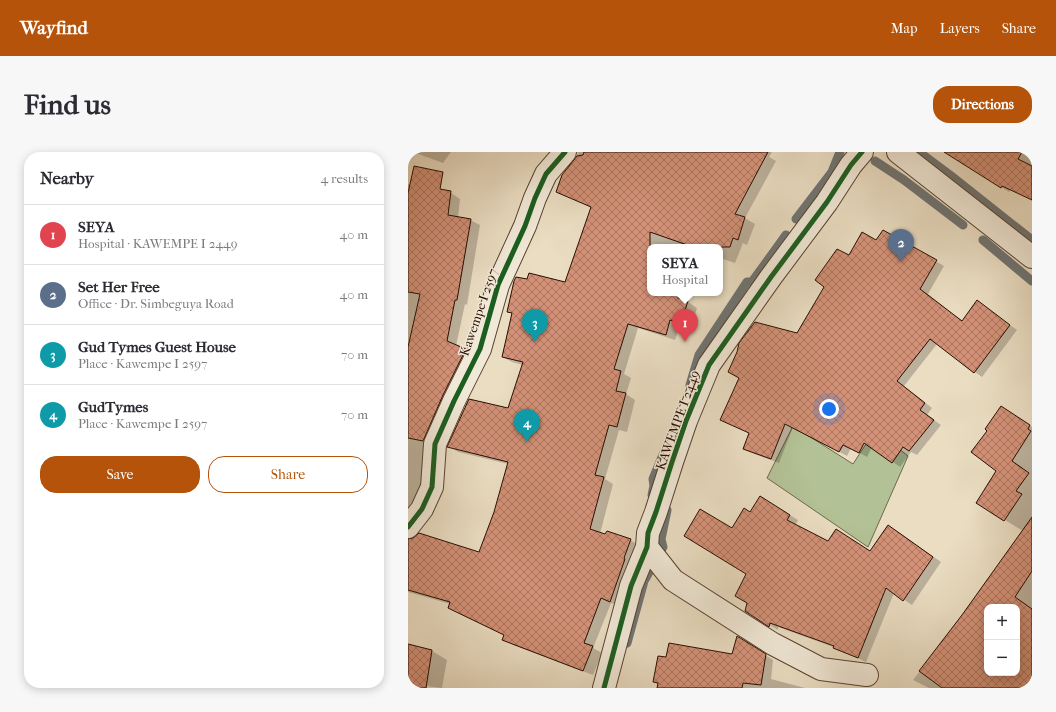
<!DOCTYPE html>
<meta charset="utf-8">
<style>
:root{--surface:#fff;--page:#f7f7f7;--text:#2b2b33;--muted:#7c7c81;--line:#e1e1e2;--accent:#b45309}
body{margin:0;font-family:"IM FELL French Canon",serif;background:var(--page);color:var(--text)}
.controls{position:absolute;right:12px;bottom:12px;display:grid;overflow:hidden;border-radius:8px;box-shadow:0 2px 10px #0003}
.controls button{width:36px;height:36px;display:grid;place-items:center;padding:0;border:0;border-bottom:1px solid var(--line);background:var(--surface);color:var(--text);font:20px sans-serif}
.you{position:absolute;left:421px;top:257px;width:14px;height:14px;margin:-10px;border:3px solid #fff;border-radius:50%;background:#1a73e8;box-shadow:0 0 0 6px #1a73e833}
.badge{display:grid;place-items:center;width:26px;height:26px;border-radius:50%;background:var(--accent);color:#fff;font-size:13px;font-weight:700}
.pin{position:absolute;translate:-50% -33px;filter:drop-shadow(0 1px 2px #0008)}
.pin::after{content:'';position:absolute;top:21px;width:14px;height:12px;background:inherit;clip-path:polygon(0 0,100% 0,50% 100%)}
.popup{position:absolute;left:239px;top:92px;width:76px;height:52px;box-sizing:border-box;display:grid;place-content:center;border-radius:8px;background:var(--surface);filter:drop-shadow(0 1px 3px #0005);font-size:13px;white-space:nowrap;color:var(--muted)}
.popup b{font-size:15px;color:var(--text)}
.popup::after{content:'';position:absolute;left:50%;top:100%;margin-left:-8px;border:8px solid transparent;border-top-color:var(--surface)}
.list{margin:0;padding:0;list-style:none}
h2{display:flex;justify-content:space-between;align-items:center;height:52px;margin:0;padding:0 16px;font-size:17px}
h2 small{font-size:13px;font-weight:400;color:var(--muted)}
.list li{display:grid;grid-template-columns:26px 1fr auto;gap:12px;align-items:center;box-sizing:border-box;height:60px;padding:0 16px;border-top:1px solid var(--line)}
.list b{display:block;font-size:15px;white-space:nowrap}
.list p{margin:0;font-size:13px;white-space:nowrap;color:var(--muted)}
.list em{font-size:13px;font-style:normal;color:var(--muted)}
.actions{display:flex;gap:8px;padding:12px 16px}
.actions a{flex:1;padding:9px 0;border:1px solid var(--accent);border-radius:16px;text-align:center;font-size:14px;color:var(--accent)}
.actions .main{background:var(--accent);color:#fff}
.map{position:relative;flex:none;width:624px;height:536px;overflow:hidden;border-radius:16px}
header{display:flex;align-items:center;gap:24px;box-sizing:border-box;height:56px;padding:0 20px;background:var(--accent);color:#fff}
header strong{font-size:19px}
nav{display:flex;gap:22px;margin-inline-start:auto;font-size:14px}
.intro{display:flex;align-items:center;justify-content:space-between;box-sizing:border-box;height:96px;padding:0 24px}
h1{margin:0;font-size:28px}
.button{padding:10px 18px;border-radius:16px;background:var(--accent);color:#fff;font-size:14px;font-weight:700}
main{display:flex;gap:24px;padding:0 24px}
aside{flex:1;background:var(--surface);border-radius:16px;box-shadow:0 2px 10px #0003}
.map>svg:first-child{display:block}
.grass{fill:#b3c296;stroke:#6e684c}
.shadow{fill:#0003;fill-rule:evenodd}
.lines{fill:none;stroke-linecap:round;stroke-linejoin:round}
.stream{stroke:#6f7472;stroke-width:9}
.building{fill:url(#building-cross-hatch);stroke:#290d01;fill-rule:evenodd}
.minor-casing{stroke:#594131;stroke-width:24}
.minor{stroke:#f1e9d7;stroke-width:22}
.cycleway-casing{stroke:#f1e9d7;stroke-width:8}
.cycleway{stroke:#1b5e20;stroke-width:5}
.labels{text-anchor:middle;stroke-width:3;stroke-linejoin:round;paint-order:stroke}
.street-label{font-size:13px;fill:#290d01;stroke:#f1e9d7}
</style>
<header>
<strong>Wayfind</strong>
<nav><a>Map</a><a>Layers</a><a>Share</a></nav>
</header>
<div class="intro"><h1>Find us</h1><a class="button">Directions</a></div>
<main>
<aside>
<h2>Nearby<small>4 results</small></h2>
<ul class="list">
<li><span class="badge" style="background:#e0444e">1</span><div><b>SEYA</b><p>Hospital · KAWEMPE I 2449</p></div><em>40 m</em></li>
<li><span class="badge" style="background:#5c6f8a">2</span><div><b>Set Her Free</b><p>Office · Dr. Simbeguya Road</p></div><em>40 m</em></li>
<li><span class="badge" style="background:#0f9aa8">3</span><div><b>Gud Tymes Guest House</b><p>Place · Kawempe I 2597</p></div><em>70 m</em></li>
<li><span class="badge" style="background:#0f9aa8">4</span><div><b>GudTymes</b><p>Place · Kawempe I 2597</p></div><em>70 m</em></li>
</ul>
<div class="actions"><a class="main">Save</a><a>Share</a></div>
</aside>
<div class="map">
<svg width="624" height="536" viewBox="0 0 624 536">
<defs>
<pattern id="building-cross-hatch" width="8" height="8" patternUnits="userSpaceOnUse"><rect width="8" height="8" fill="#d39177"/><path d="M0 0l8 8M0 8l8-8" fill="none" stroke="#ab755f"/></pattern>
</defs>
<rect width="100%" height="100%" fill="#eaddc2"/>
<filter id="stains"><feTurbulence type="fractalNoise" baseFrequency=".005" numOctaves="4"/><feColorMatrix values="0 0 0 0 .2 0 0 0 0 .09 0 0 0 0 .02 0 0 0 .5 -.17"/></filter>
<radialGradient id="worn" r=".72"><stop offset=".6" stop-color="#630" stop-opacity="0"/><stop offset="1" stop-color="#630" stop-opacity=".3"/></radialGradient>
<!-- grass -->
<polygon class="grass" points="385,274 445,312 467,278 500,304 460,395 359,326"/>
<!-- shadow -->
<g class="shadow">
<polygon points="5,0 43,0 35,11"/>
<polygon points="170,0 364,0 361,5 368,9 337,66 347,72 339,93 335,91 327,111 312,106 312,95 242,95 242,141 283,141 280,150 289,156 283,176 272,173 267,188 230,176 216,222 223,226 218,242 227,248 219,280 211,278 197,327 205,332 192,382 222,388 232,394 212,454 203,451 185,496 194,501 185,523 105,493 95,487 97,483 41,456 42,452 0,440 0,388 71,402 87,361 100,312 50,300 41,294 101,257 115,213 104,210 95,205 105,162 100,160 120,128 158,131 184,56 149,39 167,9"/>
<polygon points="564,0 624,0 624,48 603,37 601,40 557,12"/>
<polygon points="0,32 43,41 52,47 50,66 62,68 72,73 59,153 57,152 48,194 67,204 21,338 0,372"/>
<polygon points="475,79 536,114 520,142 555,170 570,150 609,178 574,225 529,192 496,234 524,256 519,263 533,273 509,303 503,300 492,315 464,295 459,305 443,296 439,304 385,275 371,311 344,301 336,296 342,281 314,268 389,182 441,104 469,90"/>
<path d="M 601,260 L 624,275 L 624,536 L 521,536 L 505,528 L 555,463 L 615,379 L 569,351 L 590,319 ZM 579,455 L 609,455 L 609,521 L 579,521 Z"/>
<polygon points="360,350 390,368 387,374 420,391 429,378 462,400 489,379 533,410 504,453 486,441 458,510 428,496 370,475 370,478 338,459 340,450 340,422 324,377 342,361"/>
<polygon points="337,490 365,508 363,527 397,536 250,536 251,533 246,530 259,506 325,503"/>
<polygon points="0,493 24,499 39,508 34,536 19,534 19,536 0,536"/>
</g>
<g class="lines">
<!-- stream -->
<g class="stream">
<polyline points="511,0 542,23 624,88"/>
<polyline points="467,9 496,28 555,73"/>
<polyline points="388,67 424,20 432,0"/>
<polyline points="575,88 624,129"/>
<polyline points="282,233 291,203 339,130 344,130 378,83"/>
<polyline points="244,343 246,334 245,327 261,288"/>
<polyline points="219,491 236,429 255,395 253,387 259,358"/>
</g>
</g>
<!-- building -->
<g class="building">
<polygon points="176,0 360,0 327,62 337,65 330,88 325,86 322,95 285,95 242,80 242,141 272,141 270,146 280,149 273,171 262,168 258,183 220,172 206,217 213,219 208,239 218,241 209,275 201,273 187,323 196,325 182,377 197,382 199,379 223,387 216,406 217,407 202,450 193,446 176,491 185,494 175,519 94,488 96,483 40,456 42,450 0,438 0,387 5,386 11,381 71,400 86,360 100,310 39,295 61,247 100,256 115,210 94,205 104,161 99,160 106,129 108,125 119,127 121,121 157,130 183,55 148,40 154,23 169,4 175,3"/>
<polygon points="536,0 614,0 610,7 624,14 624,48 594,34 593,36"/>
<polygon points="6,14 35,20 32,37 43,39 40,63 63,67 49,148 47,148 39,189 58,197 35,243 15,289 0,286 0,195 12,142 0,140 0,41"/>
<polygon points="475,78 529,108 512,137 554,169 569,148 602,173 566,221 522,187 489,229 517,251 512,258 526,268 501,299 495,295 484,311 456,291 451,301 435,293 431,300 377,272 363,307 335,297 341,281 312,268 331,226 320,220 329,200 331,191 347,170 389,181 416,135 407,128 429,97 441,103 454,80 468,88"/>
<polygon points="593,254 622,273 620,277 623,279 604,309 621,321 608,339 614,342 596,369 568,351 588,319 563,300 579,279 577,277"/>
<polygon points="352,344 382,363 379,368 420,389 428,377 462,399 480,373 525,405 495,449 478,436 450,506 425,496 426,494 362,471 361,475 337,459 339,451 327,444 338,422 276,384 292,357 324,376 336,356 342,360"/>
<path d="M 624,365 L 624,419 L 607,445 L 624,457 L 624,536 L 534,536 L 511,519 L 554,463 ZM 579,455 L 609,455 L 609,521 L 579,521 Z"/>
<polygon points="329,484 358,502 353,533 335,531 334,536 249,536 250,531 245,530 250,504 258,505 261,491 324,502"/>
<polygon points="0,492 24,498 18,536 0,536"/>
</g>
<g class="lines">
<!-- minor casing -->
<g class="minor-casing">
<g id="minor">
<polyline points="490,0 624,105"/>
<polyline points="0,375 14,357 24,335 27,292 46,249 72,197 90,133 117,74 127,46 138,22 157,0"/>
<polyline points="239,395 265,428 365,492 413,517 459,523"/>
<polyline points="196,536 223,434 239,395 240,381 248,360 264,310 278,269 301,213 363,125 419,50 443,13 454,0"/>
</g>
</g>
<!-- minor -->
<use href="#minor" class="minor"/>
<!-- cycleway casing -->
<g class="cycleway-casing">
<g id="cycleway">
<polyline points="0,375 14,357 24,335 27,292 46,249 72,197 90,133 117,74 127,46 138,22 157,0"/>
<polyline points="196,536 223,434 239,395 240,381 248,360 264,310 278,269 301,213 363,125 419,50 443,13 454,0"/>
</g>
</g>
<!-- cycleway -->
<use href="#cycleway" class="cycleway"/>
</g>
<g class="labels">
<!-- street labels -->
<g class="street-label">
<text transform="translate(70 160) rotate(-71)" y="5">Kawempe I 2597</text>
<text transform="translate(269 268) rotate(-70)" y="5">KAWEMPE I 2449</text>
</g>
</g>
<rect width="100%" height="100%" filter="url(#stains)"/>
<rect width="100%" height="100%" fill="url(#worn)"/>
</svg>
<div class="controls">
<button>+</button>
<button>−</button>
</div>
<div class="you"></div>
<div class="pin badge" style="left:277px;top:190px;background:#e0444e">1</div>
<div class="popup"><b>SEYA</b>Hospital</div>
<div class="pin badge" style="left:493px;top:110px;background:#5c6f8a">2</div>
<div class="pin badge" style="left:127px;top:190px;background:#0f9aa8">3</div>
<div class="pin badge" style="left:119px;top:290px;background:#0f9aa8">4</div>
</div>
</main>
